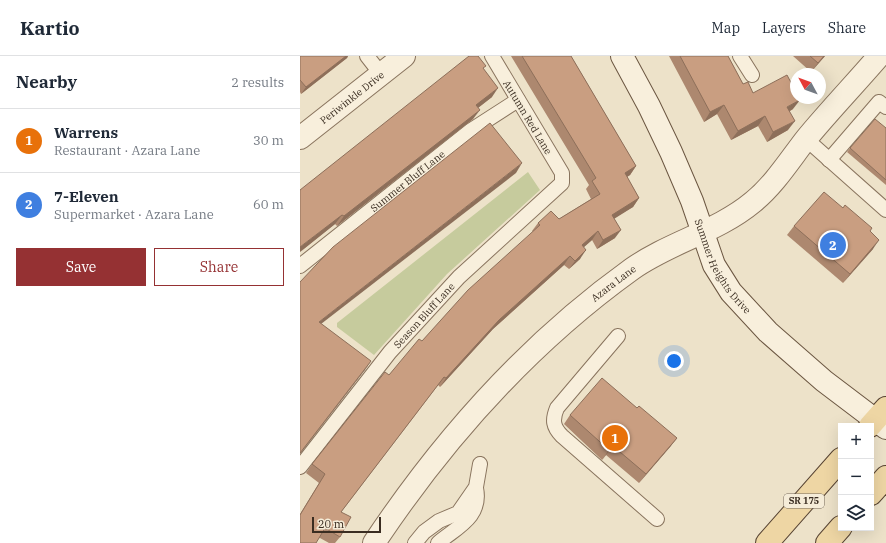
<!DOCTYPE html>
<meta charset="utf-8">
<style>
:root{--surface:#fff;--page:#f2f2f3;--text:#1f2937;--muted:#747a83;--line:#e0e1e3;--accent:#953133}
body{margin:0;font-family:"IBM Plex Serif",serif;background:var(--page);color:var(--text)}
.controls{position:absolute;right:12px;bottom:12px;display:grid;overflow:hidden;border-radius:0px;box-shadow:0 4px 16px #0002}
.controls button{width:36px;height:36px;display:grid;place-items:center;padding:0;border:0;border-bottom:1px solid var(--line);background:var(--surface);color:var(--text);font:20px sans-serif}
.compass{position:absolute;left:490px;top:12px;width:36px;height:36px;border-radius:50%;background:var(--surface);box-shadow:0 4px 16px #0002;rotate:311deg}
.scale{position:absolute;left:12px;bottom:10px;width:69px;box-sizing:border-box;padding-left:4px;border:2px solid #3a2d21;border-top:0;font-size:11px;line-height:14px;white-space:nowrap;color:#3a2d21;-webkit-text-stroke:3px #f5ecd8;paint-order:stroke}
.you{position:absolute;left:374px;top:305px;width:14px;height:14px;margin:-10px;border:3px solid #fff;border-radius:50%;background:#1a73e8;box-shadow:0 0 0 6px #1a73e833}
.badge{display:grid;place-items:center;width:26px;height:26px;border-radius:50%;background:var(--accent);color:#fff;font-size:13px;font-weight:700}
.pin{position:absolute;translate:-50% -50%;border:2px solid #fff;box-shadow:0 1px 4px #0006}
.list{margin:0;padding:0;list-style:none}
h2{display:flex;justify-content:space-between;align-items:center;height:52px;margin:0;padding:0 16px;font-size:17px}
h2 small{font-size:13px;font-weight:400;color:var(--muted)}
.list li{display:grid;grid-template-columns:26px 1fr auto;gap:12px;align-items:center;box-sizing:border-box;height:64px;padding:0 16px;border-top:1px solid var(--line)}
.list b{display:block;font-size:15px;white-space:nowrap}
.list p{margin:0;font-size:13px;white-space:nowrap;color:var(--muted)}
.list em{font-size:13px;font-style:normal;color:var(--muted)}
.actions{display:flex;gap:8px;padding:12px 16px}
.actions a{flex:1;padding:9px 0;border:1px solid var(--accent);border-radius:0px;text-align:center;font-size:14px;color:var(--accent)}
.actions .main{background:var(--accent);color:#fff}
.icon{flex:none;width:22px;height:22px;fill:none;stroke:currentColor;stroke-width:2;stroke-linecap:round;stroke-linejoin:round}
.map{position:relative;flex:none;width:586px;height:487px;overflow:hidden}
header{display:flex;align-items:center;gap:24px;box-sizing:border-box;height:56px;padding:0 20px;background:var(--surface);border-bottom:1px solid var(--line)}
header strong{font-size:19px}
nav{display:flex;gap:22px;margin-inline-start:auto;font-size:14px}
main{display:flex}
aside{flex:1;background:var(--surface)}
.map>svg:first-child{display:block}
.green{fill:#c6cb9d}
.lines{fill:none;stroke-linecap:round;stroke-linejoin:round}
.lane-casing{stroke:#89745e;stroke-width:16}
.street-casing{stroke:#89745e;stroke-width:24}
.secondary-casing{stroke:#6b5641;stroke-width:24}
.primary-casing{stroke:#574332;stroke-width:24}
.lane{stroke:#f8efdc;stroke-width:14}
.street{stroke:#f8efdc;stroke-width:22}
.secondary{stroke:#f8efdc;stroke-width:22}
.primary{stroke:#eed6a4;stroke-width:22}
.wall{fill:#ad886f}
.shaded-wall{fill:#8d6f5a}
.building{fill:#c99e81;stroke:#8d6f5a}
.labels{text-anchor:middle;stroke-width:3.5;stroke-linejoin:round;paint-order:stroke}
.shield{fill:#f5ecd8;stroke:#726658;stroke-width:1}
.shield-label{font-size:9px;font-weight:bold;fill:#3a2d21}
.street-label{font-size:10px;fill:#3a2d21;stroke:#f5ecd8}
</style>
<header>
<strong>Kartio</strong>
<nav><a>Map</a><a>Layers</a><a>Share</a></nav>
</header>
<main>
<aside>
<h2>Nearby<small>2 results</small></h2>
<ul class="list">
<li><span class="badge" style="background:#e8710a">1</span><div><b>Warrens</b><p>Restaurant · Azara Lane</p></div><em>30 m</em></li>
<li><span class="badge" style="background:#3f7fe0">2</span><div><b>7-Eleven</b><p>Supermarket · Azara Lane</p></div><em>60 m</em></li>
</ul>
<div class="actions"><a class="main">Save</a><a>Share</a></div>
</aside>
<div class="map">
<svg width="586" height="487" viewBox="0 0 586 487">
<rect width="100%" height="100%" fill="#ede2c9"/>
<!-- green -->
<polygon class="green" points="228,116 240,134 147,218 74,299 37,271 37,267"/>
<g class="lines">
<!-- lane casing -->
<g class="lane-casing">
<g id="lane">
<polyline points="67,0 81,18"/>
<polyline points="440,0 452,19"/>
<polyline points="506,83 586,154"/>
<polyline points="529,104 579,46 586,51"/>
<path id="s1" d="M 0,210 L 170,75 L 218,44"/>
<path d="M 318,280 L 257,352 C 252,364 253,371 262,380 L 357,463"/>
<path id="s2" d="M 0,411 L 90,296 L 159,221 L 262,127 L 262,117 L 192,0"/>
<polyline points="115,487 124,476 139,465 158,457 176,431 180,408"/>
<path d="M 138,487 C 157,471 182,461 176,432"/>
</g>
</g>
<!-- street casing -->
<g class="street-casing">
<g id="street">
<path id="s3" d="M 0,82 L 104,0"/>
<path id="s4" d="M 74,487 C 144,382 229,287 332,213 C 370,186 417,176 453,146 C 474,129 489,105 506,83 C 529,55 555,28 579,0"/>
</g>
</g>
<!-- secondary casing -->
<g class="secondary-casing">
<g id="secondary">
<path id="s5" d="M 322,0 L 349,50 L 371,96 L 392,145 L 414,209 L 431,236 L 468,276 L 524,325 L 586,372"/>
</g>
</g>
<!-- primary casing -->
<g class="primary-casing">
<g id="primary">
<polyline points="570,370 586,352"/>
<polyline points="571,438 586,421"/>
<polyline points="467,487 541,403"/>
<polyline points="527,487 541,471"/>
</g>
</g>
<!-- lane -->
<use href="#lane" class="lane"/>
<!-- street -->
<use href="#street" class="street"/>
<!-- secondary -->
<use href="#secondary" class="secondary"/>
<!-- primary -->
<use href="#primary" class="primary"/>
</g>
<!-- wall -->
<g class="wall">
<polygon points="0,0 48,0 47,2 1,38 0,36"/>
<polygon points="211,0 271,0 336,110 330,119 327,121 339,142 333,151 314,162 315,182 297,193 292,184 284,191 280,203 269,213 264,209 193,273 140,331 138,329 41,456 40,481 35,487 29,487 20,482 0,487 0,458 19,427 6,417 12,408 89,319 122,285 233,176 232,175 238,167 259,163 291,143 286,133 289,129"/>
<polygon points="369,0 428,0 443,28 453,37 493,53 490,55 488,74 467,86 458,70 431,84 417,58 404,66"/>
<polygon points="493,0 525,0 511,16"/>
<polygon points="184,13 192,41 178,52 173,63 37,170 35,168 0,196"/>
<polygon points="586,72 586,129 547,96 550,92"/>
<polygon points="494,170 570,176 573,193 543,227 487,179"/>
<polygon points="337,352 377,382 370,391 339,427 306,399 302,404 264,368 270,359"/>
</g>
<!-- shaded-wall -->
<g class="shaded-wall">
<polygon points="46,0 48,0 47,2 1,38 6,31"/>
<polygon points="524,0 525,0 511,16 518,7"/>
<polygon points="198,32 192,41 170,58 176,49"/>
<polygon points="500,44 493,53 481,60 487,51"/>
<polygon points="424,49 417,58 404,66 410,56"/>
<polygon points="180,54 173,63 37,170 44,160"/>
<polygon points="465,60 458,70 431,84 438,75"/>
<polygon points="495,65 488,74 467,86 473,76"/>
<polygon points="222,107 216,117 12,275 19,266"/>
<polygon points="336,110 330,119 318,126 325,117"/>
<polygon points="339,142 333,151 306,168 312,159"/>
<polygon points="42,159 35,168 0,196 0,191"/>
<polygon points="321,174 315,182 297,193 303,184"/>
<polygon points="298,175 292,184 276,198 282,189"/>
<polygon points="579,184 573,193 543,227 550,218"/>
<polygon points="286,194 280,203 269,213 275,205"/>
<polygon points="270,200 264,209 193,273 140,331 146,322 199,264"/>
<polygon points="71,305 65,314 0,398 0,397"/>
<polygon points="144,321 138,329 35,464 41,456"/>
<polygon points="377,382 370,391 339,427 346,418"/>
<polygon points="313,390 306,399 302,404 309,394"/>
</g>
<!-- building -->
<g class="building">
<polygon points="0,0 46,0 6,31 0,24"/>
<polygon points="169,0 178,0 186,10 183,12 198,32 176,49 180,54 44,160 42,159 0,191 0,134"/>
<polygon points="222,0 271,0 336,110 325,117 339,142 312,159 321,174 303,184 298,175 282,189 286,194 275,205 270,200 199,264 146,322 144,321 41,456 51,461 40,481 25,472 16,487 0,487 0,459 25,418 12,408 85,316 89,319 119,283 122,285 168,234 240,169 238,167 251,155 259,163 300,138 292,125 296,122"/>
<polygon points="380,0 428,0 443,28 448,26 453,37 487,19 496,36 496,42 499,42 500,44 487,51 495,65 473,76 465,60 438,75 424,49 410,56"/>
<polygon points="510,0 524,0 518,7"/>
<polygon points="575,63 586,72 586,124 550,92"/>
<polygon points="190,67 222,107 19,266 71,305 0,397 0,226 33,191"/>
<polygon points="524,136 543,152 545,149 572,172 570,175 579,184 550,218 494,170"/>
<polygon points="302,322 337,352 339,350 377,382 346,418 313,390 309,394 270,359"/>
</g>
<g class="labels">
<!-- shield labels -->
<rect class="shield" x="484" y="438" width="40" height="14" rx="3"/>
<g class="shield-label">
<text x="504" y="448">SR 175</text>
</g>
<!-- street labels -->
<g class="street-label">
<text dy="4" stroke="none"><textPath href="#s3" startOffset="66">Periwinkle Drive</textPath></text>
<text transform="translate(228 61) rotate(59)" y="4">Autumn Red Lane</text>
<text dy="4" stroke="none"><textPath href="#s1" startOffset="137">Summer Bluff Lane</textPath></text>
<text dy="4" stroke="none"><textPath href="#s5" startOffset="234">Summer Heights Drive</textPath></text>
<text dy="4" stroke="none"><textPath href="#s4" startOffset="355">Azara Lane</textPath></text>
<text dy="4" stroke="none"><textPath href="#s2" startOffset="196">Season Bluff Lane</textPath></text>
</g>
</g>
</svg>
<div class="controls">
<button>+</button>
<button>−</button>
<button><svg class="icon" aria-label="layers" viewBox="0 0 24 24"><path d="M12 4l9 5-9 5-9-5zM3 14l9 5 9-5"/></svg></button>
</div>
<svg class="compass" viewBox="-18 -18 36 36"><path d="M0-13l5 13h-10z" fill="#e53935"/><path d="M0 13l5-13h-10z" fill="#747a83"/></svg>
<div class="scale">20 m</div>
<div class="you"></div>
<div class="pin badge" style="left:315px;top:382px;background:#e8710a">1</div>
<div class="pin badge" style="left:533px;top:189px;background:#3f7fe0">2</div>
</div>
</main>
